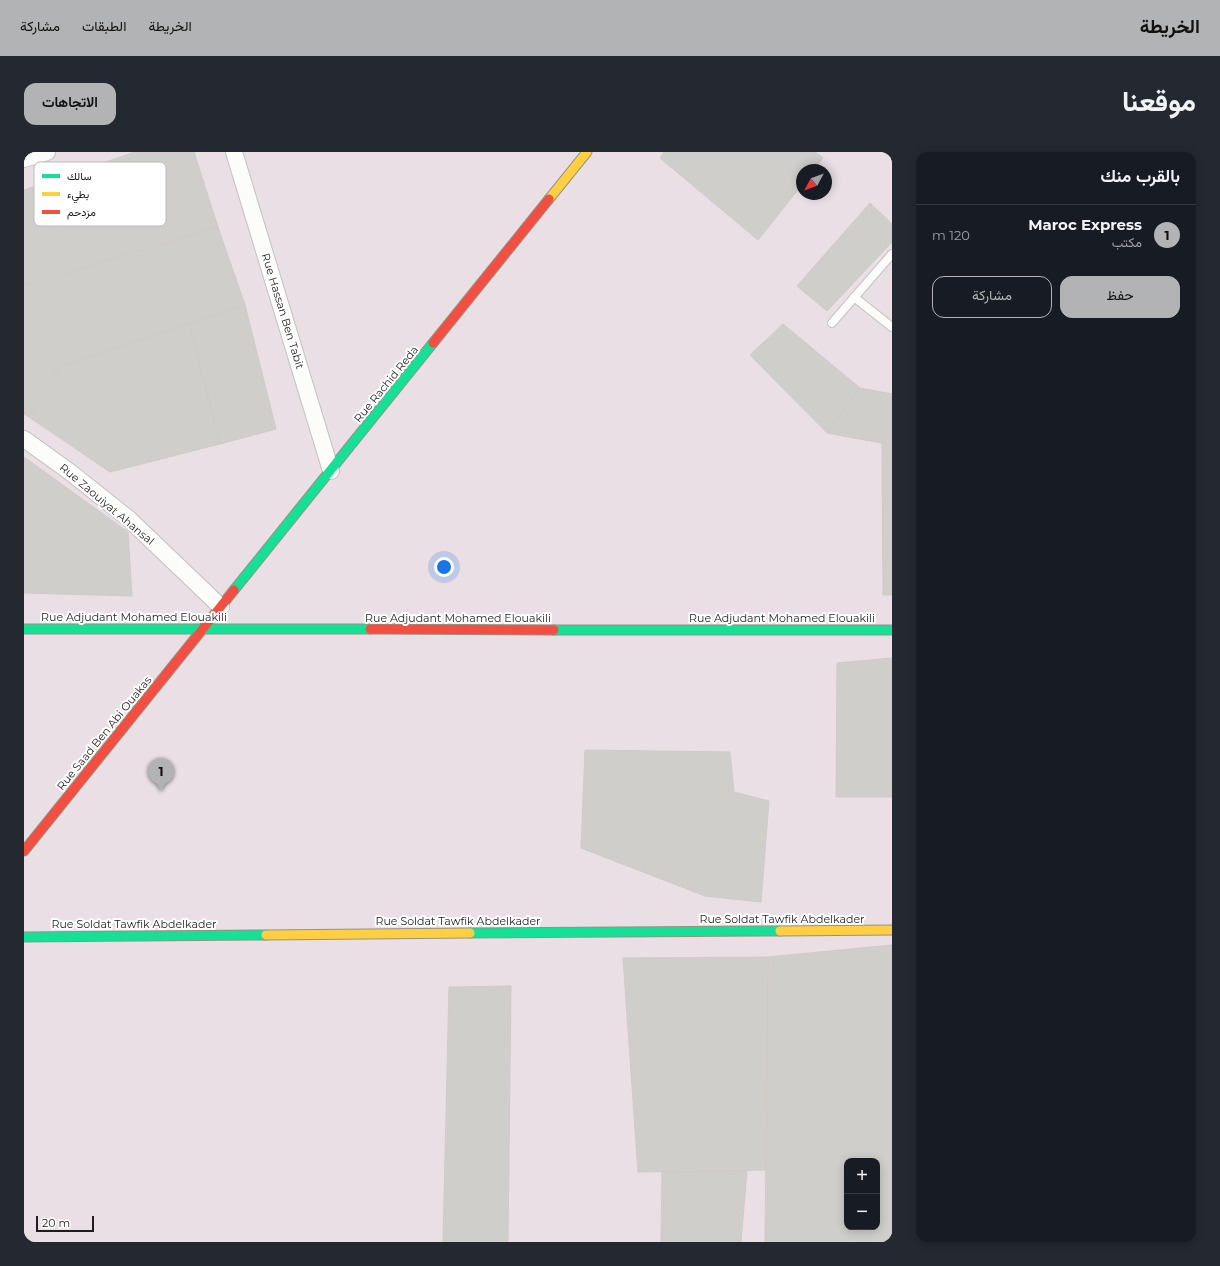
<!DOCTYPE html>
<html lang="ar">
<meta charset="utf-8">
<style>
:root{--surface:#171b24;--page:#242831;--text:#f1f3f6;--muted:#9ea1a6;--line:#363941;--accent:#b2b3b4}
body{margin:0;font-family:Montserrat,Vazirmatn,sans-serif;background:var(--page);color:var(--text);direction:rtl}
.controls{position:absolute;right:12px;bottom:12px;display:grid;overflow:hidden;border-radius:8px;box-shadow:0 2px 10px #0003}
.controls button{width:36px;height:36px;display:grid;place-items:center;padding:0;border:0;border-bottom:1px solid var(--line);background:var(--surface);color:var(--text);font:20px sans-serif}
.compass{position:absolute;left:772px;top:12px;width:36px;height:36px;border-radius:50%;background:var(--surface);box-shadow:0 2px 10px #0003;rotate:229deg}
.scale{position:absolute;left:12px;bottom:10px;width:58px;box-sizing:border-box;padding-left:4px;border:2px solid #1d1d1d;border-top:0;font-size:11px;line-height:14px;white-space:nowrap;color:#1d1d1d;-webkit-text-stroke:3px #fff;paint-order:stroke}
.you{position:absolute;left:420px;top:415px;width:14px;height:14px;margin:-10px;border:3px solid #fff;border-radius:50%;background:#1a73e8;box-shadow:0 0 0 6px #1a73e833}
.badge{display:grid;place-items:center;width:26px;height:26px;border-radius:50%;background:var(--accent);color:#111;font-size:13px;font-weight:700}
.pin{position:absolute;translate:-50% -33px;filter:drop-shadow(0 1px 2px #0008)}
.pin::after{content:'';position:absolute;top:21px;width:14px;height:12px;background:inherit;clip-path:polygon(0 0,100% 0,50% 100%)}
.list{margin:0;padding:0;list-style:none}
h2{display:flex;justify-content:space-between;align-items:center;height:52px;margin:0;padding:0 16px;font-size:17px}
h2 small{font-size:13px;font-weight:400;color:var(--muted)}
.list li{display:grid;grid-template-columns:26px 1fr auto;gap:12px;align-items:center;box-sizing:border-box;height:60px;padding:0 16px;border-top:1px solid var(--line)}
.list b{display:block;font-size:15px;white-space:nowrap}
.list p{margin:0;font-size:13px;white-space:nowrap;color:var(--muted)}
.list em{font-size:13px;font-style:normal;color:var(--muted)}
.actions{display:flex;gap:8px;padding:12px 16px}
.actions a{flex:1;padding:9px 0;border:1px solid var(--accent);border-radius:12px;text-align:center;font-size:14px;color:var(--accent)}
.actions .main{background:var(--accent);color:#111}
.map{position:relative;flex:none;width:868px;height:1090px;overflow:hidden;direction:ltr;border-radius:12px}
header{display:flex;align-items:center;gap:24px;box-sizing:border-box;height:56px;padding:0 20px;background:var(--accent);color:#111}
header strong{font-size:19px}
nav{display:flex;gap:22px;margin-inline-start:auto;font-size:14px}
.intro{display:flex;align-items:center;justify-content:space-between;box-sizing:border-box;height:96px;padding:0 24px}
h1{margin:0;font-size:28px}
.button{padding:10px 18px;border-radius:12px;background:var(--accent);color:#111;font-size:14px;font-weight:700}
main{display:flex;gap:24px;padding:0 24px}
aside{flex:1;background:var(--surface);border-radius:12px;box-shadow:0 2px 10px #0003}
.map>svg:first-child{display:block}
.industrial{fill:#e9dfe5;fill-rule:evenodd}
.building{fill:#d0cecb;stroke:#cfcac7;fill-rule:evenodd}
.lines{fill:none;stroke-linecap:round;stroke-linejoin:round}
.lane-casing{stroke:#c3c1c0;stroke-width:10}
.street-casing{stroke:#c3c1c0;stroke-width:18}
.fast-casing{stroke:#959380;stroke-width:11}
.slow-casing{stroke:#959380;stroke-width:11}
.jam-casing{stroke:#959380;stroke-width:11}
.lane{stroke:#fcfcfb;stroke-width:8}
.street{stroke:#fcfcfb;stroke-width:16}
.fast{stroke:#16e098;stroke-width:9}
.slow{stroke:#ffcf43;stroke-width:9}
.jam{stroke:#f24e42;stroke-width:9}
.labels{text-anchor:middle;stroke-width:4;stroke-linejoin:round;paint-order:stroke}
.street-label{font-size:11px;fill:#1d1d1d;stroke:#fff}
.key{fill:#fff;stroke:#bbb;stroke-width:1}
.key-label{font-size:11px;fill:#1d1d1d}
</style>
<header>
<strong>الخريطة</strong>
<nav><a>الخريطة</a><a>الطبقات</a><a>مشاركة</a></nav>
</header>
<div class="intro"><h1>موقعنا</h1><a class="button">الاتجاهات</a></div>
<main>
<aside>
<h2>بالقرب منك<small></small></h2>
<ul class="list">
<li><span class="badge">1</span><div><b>Maroc Express</b><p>مكتب</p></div><em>120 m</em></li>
</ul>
<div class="actions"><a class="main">حفظ</a><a>مشاركة</a></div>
</aside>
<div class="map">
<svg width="868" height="1090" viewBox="0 0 868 1090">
<rect width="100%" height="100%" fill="#ece9e6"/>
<!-- industrial -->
<path class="industrial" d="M 0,0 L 868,0 L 868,1090 L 0,1090 ZM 778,18 L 802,18 L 802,42 L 778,42 ZM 823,1009 L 853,1009 L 853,1075 L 823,1075 Z"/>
<!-- building -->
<g class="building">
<polygon points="111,0 170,0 194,75 0,134 0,38"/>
<polygon points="640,0 791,0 799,6 790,18 778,18 778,33 734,88 636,6"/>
<polygon points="846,51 868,72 868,90 803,159 773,134"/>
<polygon points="194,75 221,153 35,215 5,265 0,262 0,134"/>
<polygon points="221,153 252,277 196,292 165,171"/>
<polygon points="165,171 196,292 86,320 5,265 35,215"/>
<polygon points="759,172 836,236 803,281 726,203"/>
<polygon points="836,236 868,242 868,293 803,281"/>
<polygon points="858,291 868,293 868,443 859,443"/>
<polygon points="0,305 104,380 108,444 0,441"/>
<polygon points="868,506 868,645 812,645 813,511"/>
<polygon points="561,598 706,600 710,640 745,649 737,750 681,744 557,696"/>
<path d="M 868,793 L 868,1090 L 741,1090 L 744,805 ZM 823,1009 L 853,1009 L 853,1075 L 823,1075 Z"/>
<polygon points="744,805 742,1018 614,1020 599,806"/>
<polygon points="487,834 484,1090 419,1090 425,835"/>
<polygon points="723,1019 717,1090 637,1090 638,1020"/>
</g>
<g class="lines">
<!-- lane casing -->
<g class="lane-casing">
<g id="lane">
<polyline points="830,145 868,175"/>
<polyline points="808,171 868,102"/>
</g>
</g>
<!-- street casing -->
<g class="street-casing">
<g id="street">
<polyline points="210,0 307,319"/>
<polyline points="0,7 23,0"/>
<polyline points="0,287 46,320 105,367 197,455"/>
</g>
</g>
<!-- fast casing -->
<g class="fast-casing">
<g id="fast">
<polyline points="210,438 409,191"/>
<polyline points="0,477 346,477"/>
<polyline points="530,478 868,478"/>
<polyline points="446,781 756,779"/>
<polyline points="0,785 242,783"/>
</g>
</g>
<!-- slow casing -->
<g class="slow-casing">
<g id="slow">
<polyline points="525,47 563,0"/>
<polyline points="756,779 868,778"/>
<polyline points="242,783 446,781"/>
</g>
</g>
<!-- jam casing -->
<g class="jam-casing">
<g id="jam">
<polyline points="409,191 525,47"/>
<polyline points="346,477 530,478"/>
<polyline points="0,699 210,438"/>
</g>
</g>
<!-- lane -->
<use href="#lane" class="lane"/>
<!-- street -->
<use href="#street" class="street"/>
<!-- fast -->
<use href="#fast" class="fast"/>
<!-- slow -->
<use href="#slow" class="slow"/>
<!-- jam -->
<use href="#jam" class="jam"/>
</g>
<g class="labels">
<!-- street labels -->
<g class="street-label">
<text transform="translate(259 159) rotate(73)" y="4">Rue Hassan Ben Tabit</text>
<text transform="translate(362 232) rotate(-51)" y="4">Rue Rachid Reda</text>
<text transform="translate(83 352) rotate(40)" y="4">Rue Zaouiyat Ahansal</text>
<text x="110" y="469">Rue Adjudant Mohamed Elouakili</text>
<text x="434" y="470">Rue Adjudant Mohamed Elouakili</text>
<text x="758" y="470">Rue Adjudant Mohamed Elouakili</text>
<text transform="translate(80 581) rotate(-51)" y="4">Rue Saad Ben Abi Ouakas</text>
<text x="758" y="771">Rue Soldat Tawfik Abdelkader</text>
<text x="434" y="773">Rue Soldat Tawfik Abdelkader</text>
<text x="110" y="776">Rue Soldat Tawfik Abdelkader</text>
</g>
</g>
<!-- legend -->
<rect x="10" y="10" width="132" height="64" rx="6" class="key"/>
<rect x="18" y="22" width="18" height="4" fill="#16e098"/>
<rect x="18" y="40" width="18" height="4" fill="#ffcf43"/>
<rect x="18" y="58" width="18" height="4" fill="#f24e42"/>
<g class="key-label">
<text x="43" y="28">سالك</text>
<text x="43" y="46">بطيء</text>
<text x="43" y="64">مزدحم</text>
</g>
</svg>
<div class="controls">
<button>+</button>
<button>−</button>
</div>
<svg class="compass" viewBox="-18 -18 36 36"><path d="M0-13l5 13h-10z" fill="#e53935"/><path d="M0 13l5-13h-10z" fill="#9ea1a6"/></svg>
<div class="scale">20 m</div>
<div class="you"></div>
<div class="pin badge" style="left:137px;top:639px">1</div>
</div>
</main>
